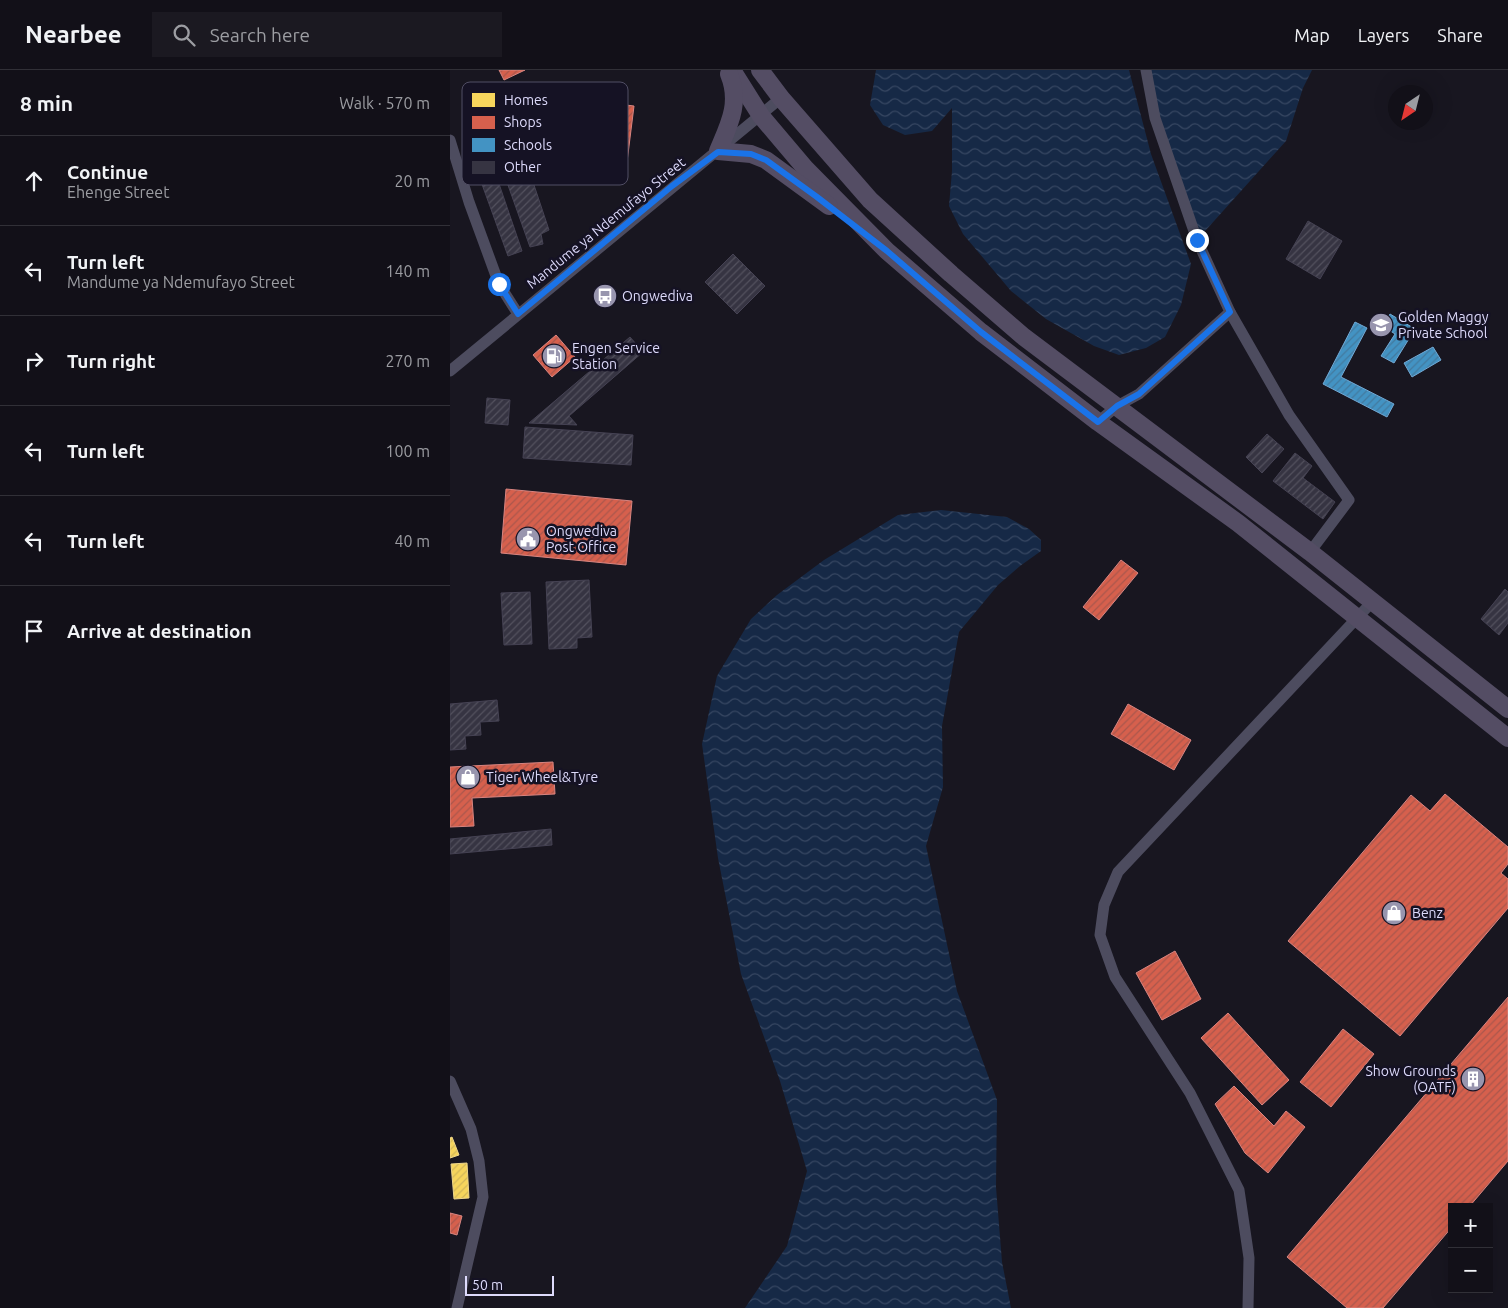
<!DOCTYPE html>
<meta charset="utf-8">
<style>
:root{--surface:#121018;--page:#1b1921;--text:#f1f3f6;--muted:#9c9da2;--line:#313037}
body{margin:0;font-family:Ubuntu,sans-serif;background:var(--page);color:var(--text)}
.controls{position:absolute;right:15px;bottom:15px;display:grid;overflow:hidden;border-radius:0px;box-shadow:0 5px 20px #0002}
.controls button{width:45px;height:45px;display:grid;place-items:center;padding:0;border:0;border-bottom:1px solid var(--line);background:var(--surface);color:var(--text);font:25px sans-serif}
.compass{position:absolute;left:938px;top:15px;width:45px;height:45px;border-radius:50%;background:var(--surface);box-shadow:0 5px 20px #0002;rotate:215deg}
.scale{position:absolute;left:15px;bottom:12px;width:89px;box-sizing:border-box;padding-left:5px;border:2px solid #dddafb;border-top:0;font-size:14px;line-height:18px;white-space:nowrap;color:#dddafb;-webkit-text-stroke:4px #151224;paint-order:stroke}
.stop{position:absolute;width:15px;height:15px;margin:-11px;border:4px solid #1a73e8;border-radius:50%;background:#fff}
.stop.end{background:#1a73e8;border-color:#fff;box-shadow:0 1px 5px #0008}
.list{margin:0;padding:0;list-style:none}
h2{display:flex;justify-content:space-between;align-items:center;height:65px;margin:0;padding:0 20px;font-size:21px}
h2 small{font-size:16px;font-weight:400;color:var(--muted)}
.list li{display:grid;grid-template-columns:32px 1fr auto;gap:15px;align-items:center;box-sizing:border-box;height:90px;padding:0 20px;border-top:1px solid var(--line)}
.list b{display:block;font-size:19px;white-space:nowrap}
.list p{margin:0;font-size:16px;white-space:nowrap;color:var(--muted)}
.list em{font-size:16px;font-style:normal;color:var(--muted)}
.icon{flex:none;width:28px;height:28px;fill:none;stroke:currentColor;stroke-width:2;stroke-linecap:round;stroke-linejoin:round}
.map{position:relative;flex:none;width:1058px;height:1238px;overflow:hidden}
header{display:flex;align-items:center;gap:30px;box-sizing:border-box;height:70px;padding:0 25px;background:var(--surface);border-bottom:1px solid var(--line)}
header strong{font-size:24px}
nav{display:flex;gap:28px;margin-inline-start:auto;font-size:18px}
.search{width:350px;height:45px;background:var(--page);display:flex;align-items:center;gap:12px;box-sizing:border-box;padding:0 18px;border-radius:0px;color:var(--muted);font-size:19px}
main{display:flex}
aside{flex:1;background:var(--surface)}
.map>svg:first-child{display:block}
.water{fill:url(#water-waves)}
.homes{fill:url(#homes-hatch);stroke:#eed68c}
.shops{fill:url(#shops-hatch);stroke:#d88581}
.schools{fill:url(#schools-hatch);stroke:#71a8d4}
.building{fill:url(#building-hatch);stroke:#454253}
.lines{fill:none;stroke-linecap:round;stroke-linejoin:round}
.minor{stroke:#4d4c5f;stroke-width:11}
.primary{stroke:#544d64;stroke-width:18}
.route{stroke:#1a73e8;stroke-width:6}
.labels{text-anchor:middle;stroke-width:5;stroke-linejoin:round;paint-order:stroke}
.street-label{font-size:14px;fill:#dddafb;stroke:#151224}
.poi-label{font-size:14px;fill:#dddafb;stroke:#151224;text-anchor:start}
.key{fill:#151224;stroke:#514e64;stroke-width:1}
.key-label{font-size:14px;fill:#dddafb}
</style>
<header>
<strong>Nearbee</strong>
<div class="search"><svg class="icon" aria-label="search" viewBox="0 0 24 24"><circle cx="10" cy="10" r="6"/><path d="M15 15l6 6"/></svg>Search here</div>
<nav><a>Map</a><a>Layers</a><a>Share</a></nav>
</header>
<main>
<aside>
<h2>8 min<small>Walk · 570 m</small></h2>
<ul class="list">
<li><svg class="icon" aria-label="ahead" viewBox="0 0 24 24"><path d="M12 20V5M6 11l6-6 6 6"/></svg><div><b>Continue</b><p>Ehenge Street</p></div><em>20 m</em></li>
<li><svg class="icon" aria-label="left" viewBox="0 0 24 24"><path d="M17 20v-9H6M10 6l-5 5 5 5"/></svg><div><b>Turn left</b><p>Mandume ya Ndemufayo Street</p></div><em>140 m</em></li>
<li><svg class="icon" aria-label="right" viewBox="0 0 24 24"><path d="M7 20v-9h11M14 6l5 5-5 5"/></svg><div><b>Turn right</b></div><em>270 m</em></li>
<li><svg class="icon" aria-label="left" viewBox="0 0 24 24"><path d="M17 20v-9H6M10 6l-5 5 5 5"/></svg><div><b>Turn left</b></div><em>100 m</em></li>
<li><svg class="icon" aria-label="left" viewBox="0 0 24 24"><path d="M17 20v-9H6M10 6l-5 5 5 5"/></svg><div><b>Turn left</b></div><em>40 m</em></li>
<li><svg class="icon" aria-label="arrive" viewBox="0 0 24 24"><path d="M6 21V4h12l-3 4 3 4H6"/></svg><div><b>Arrive at destination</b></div></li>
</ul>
</aside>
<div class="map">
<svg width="1058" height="1238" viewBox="0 0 1058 1238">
<defs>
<pattern id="water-waves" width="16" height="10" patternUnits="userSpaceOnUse" patternTransform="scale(1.25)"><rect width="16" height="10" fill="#162946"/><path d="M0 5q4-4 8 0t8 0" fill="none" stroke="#374762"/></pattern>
<pattern id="homes-hatch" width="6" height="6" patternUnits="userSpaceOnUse" patternTransform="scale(1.25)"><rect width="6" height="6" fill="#f6d55c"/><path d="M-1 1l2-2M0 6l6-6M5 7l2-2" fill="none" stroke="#d2b759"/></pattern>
<pattern id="shops-hatch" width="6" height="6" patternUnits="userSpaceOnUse" patternTransform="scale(1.25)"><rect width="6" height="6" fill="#d6604d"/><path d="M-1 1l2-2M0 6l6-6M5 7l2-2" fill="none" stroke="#aa574c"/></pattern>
<pattern id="schools-hatch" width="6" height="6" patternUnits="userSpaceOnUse" patternTransform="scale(1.25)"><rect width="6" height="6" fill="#4393c3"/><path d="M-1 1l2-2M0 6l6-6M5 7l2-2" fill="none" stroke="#437a9f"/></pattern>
<pattern id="building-hatch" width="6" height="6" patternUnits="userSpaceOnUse" patternTransform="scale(1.25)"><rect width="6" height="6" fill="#363442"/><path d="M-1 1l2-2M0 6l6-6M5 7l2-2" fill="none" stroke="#53515e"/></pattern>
</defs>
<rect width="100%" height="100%" fill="#181620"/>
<!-- water -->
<g class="water">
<polygon points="426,0 679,0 701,84 741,194 731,235 715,267 696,278 669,285 644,276 596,249 561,221 513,164 499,136 502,101 502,38 482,61 455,65 433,55 420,35"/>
<polygon points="700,0 862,0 853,18 836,71 747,170 705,48"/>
<polygon points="491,440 557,447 579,459 591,470 591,481 570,496 548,515 509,562 492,656 493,717 476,776 507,921 547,1030 546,1117 552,1192 561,1238 295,1238 337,1176 357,1101 330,1011 291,904 268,788 252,674 267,606 301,549 327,525 374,490 448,445"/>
</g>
<!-- homes -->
<g class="homes">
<polygon points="2,1067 9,1085 0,1088 0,1068"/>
<polygon points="17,1093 19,1128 4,1129 1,1094"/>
</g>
<!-- shops -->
<g class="shops">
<polygon points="49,0 75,0 54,10"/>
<polygon points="134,24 144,26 141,48 166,51 168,34 184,36 177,92 162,90 165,73 139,70 138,81 110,78 116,37 128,39 130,28 133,29"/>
<polygon points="106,265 125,287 102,307 83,285"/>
<polygon points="56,419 182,431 176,495 51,483"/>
<polygon points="671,490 688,503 649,550 633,537"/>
<polygon points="678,634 741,670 724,700 661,664"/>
<polygon points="103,692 105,724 22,728 24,756 0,757 0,697"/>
<polygon points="995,724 1058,777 1058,794 1051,803 1058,809 1058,838 950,966 838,871 961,725 980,741"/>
<polygon points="725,881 751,929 712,950 686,903"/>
<polygon points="1058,927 1058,1091 1019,1137 1002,1137 1002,1157 933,1238 897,1238 837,1187"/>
<polygon points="778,943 839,1010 812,1035 751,968"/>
<polygon points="893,959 924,984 881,1037 850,1012"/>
<polygon points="784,1016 824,1056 836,1041 855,1057 818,1103 795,1083 765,1034"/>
<polygon points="0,1143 12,1146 7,1165 0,1163"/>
</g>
<!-- schools -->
<g class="schools">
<polygon points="940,244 965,259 944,293 931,286 945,264 933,256"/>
<polygon points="905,252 917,258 891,307 944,334 937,347 873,314"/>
<polygon points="983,277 991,290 962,307 954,293"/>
</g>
<!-- building -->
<g class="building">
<polygon points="67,64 99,160 91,164 93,174 80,177 43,73"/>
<polygon points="34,70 72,181 58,186 17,73"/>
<polygon points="858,151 892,171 870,209 836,189"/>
<polygon points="283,184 315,216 287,244 255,212"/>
<polygon points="180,267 193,282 119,346 127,355 79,353"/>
<polygon points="37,328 60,330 58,355 35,353"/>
<polygon points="75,357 183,365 181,395 73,388"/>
<polygon points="817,364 834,379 812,403 796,387"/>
<polygon points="845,383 862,396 853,408 885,432 873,449 823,411"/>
<polygon points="139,510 142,567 127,568 127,578 99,579 96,512"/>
<polygon points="1055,519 1058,522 1058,553 1049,565 1031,549"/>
<polygon points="80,522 82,574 54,575 51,523"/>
<polygon points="47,630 49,651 30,652 31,665 15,666 16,679 0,680 0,634"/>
<polygon points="101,759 102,775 0,784 0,769"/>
</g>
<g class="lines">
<!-- minor -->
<g class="minor">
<polyline points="0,70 19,132 49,214 68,244"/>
<polyline points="780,242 839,345 899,430 860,482"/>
<polyline points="0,301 331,28"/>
<polyline points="648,352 667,336 689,324 780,242 747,170 705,48 696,0"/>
<polyline points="0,1011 21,1059 29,1091 33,1127 7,1238"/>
<polyline points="798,1238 799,1188 789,1120 740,1023 665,907 650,865 654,835 668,802 923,531"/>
</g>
<!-- primary -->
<g class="primary">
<polyline points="282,0 311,46 355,98 437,181 531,262 648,352 788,453 1058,668"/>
<polyline points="310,0 331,28 420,130 501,204 574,267 860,482 1058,639"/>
<path d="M 279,4 C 291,33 279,55 268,81 L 301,84 L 316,90 L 379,136"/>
</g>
</g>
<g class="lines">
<!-- route -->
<polyline class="route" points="49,214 68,244 222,116 268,82 301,84 316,90 367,127 437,181 531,262 648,352 667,336 689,324 780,242 747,170"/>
</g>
<!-- icons -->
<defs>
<g id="bus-disc" transform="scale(1.25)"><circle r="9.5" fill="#9895ae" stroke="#151224"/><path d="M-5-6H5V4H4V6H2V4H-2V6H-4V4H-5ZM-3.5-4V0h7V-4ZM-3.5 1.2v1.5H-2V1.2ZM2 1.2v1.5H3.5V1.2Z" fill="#fff"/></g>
<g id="school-disc" transform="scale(1.25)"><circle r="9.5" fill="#9895ae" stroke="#151224"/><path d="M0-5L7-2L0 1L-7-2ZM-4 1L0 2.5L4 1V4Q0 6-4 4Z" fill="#fff"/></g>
<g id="fuel-disc" transform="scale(1.25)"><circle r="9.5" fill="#9895ae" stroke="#151224"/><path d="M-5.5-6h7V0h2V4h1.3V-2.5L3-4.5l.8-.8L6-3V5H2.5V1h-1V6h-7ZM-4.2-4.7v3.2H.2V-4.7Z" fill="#fff"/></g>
<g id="civic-disc" transform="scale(1.25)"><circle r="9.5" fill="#9895ae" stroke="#151224"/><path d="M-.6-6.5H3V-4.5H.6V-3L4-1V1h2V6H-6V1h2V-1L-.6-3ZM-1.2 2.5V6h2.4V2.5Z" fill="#fff"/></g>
<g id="shop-disc" transform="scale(1.25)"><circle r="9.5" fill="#9895ae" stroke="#151224"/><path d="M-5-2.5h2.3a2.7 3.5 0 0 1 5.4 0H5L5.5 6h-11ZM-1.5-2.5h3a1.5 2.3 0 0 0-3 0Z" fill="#fff"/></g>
<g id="building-disc" transform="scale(1.25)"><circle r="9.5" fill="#9895ae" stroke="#151224"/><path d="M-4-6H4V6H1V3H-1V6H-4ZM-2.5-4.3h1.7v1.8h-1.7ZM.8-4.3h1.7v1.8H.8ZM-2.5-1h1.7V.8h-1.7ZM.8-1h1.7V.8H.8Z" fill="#fff"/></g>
</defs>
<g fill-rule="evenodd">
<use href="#bus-disc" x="155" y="226"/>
<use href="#school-disc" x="931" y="255"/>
<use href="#fuel-disc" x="104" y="286"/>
<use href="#civic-disc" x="78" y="469"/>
<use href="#shop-disc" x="18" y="707"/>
<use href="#shop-disc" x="944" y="843"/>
<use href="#building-disc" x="1023" y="1009"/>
</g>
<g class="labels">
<!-- street labels -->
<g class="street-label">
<text transform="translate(156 153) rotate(-39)" y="5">Mandume ya Ndemufayo Street</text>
</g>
<!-- poi labels -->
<g class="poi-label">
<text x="172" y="231">Ongwediva</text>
<text x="948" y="252">Golden Maggy<tspan x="948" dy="16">Private School</tspan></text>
<text x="122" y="283">Engen Service<tspan x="122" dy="16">Station</tspan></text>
<text x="96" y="466">Ongwediva<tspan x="96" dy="16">Post Office</tspan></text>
<text x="36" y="712">Tiger Wheel&amp;Tyre</text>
<text x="962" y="848">Benz</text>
<text x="1006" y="1006" text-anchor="end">Show Grounds<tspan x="1006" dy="16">(OATF)</tspan></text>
</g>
</g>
<!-- legend -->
<rect x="12" y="12" width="166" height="103" rx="8" class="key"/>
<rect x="22" y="23" width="23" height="14" fill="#f6d55c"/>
<rect x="22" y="46" width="23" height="13" fill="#d6604d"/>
<rect x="22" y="68" width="23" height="14" fill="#4393c3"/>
<rect x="22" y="91" width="23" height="13" fill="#363442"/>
<g class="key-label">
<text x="54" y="35">Homes</text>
<text x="54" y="57">Shops</text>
<text x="54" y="80">Schools</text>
<text x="54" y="102">Other</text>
</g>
</svg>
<div class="controls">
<button>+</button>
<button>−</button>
</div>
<svg class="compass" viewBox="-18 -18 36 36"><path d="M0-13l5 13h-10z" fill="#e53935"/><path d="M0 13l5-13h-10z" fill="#9c9da2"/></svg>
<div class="scale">50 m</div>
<div class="stop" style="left:49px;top:214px"></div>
<div class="stop end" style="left:747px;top:170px"></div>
</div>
</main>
